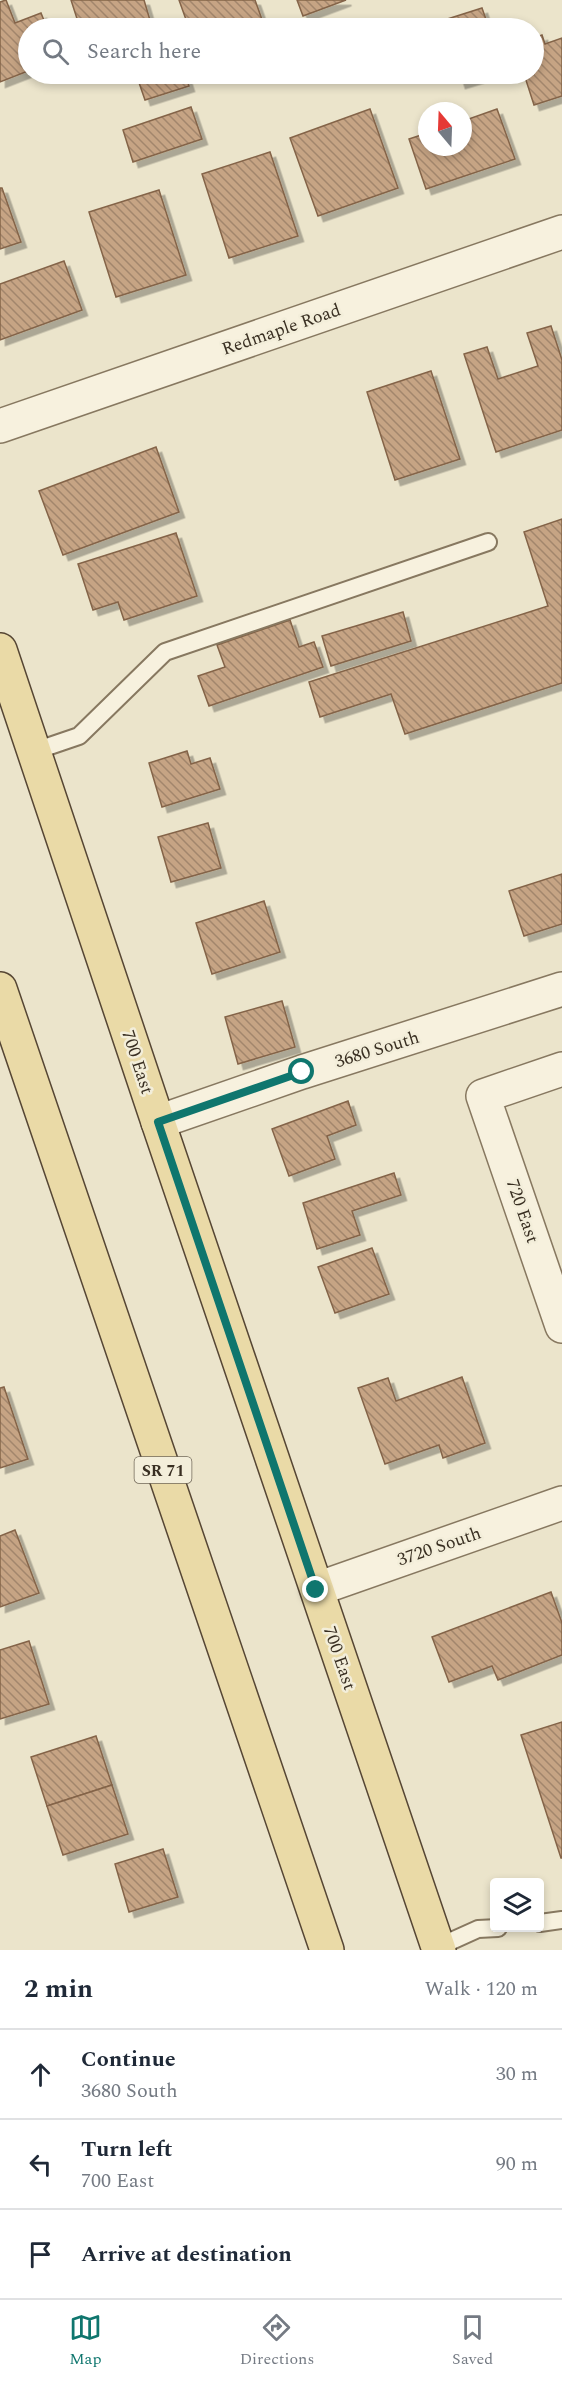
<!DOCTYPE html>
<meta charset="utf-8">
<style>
:root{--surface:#fff;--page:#f2f2f3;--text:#1f2937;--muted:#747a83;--line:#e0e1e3;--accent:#0f766e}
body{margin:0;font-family:Spectral,serif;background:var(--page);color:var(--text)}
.controls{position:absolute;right:18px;bottom:18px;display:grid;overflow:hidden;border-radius:6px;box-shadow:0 3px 9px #0003}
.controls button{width:54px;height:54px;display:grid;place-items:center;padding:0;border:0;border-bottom:2px solid var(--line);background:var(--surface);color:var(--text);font:30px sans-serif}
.compass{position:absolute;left:418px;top:102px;width:54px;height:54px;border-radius:50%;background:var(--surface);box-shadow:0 3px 9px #0003;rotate:341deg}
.stop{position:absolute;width:18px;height:18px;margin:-14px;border:4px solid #0f766e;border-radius:50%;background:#fff}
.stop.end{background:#0f766e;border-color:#fff;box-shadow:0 2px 6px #0008}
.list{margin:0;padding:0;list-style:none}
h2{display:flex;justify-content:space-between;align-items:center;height:78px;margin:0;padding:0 24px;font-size:26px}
h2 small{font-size:20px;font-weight:400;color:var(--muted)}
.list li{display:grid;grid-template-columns:39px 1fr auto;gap:18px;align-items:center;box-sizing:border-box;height:90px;padding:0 24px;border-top:2px solid var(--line)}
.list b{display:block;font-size:22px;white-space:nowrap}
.list p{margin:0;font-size:20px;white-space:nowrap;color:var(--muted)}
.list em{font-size:20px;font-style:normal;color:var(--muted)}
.icon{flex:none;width:33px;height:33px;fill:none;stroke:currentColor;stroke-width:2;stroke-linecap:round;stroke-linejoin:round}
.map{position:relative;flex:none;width:562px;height:1950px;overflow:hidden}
.search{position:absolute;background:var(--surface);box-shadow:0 3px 9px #0003;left:18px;right:18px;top:18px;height:66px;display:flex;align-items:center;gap:15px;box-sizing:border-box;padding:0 21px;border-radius:33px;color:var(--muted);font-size:22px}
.sheet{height:348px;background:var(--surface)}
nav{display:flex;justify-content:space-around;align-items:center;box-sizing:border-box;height:84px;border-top:2px solid var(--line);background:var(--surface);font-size:16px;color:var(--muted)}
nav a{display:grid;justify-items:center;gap:3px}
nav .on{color:var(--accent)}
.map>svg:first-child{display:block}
.building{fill:url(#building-back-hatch);stroke:#846448;stroke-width:1.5;filter:url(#shadow)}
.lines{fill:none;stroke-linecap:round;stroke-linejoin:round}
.lane-casing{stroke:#877860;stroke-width:20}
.street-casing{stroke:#877860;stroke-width:36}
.primary-casing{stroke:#564634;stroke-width:36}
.lane{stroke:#f7f1de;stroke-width:16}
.street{stroke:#f7f1de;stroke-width:33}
.primary{stroke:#eadaa7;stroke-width:33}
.route{stroke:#0f766e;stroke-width:8}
.labels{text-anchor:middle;stroke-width:5;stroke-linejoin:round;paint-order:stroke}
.shield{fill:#f3eeda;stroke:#716859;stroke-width:1.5}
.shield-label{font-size:16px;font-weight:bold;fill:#392f22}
.street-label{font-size:18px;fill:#392f22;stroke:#f3eeda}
</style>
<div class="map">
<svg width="562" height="1950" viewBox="0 0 562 1950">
<defs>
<pattern id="building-back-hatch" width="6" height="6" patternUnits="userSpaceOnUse" patternTransform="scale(1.5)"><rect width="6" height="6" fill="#c6a484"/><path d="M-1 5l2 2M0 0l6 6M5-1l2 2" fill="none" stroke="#a2866c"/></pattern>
<filter id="shadow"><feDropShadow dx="5.5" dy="5.5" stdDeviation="0" flood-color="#0004"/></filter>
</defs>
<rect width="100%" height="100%" fill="#ebe4cb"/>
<!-- building -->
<g class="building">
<polygon points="6,0 15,23 41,13 47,28 28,28 28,71 0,82 0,2"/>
<polygon points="71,0 144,0 152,27 80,28"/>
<polygon points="179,0 255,0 265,28 189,28"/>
<polygon points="297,0 346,0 303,16"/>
<polygon points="482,8 489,28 443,28 441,21"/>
<polygon points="542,35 545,44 562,38 562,96 534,105 524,74 534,74 534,38"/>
<polygon points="136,74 185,74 189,86 145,100"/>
<polygon points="457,74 490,74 460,83"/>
<polygon points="191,107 202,139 133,162 123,130"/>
<polygon points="370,109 398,188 318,216 290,138"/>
<polygon points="497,109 515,159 426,189 409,139 427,133 427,147 463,147 463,121"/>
<polygon points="270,152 298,236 229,258 202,174"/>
<polygon points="0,188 2,188 21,242 0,249"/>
<polygon points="159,190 186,275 116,297 89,212"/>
<polygon points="64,261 82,310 0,340 0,284"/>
<polygon points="551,326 562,360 562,430 496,452 464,354 487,347 498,379 538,366 527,333"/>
<polygon points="431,371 460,459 395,480 367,392"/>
<polygon points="156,447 179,512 63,555 39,491"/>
<polygon points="562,519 562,683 405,734 391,694 320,717 309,682 548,606 524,532"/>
<polygon points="176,533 197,596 124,620 118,602 93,610 78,564"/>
<polygon points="403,612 411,641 331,666 322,636"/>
<polygon points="290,620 299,647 314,642 323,667 209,706 198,676 225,667 217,645"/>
<polygon points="187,751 191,764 210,758 220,789 162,807 149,763"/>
<polygon points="208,823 221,868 171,882 158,837"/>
<polygon points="562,874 562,924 524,936 509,891"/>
<polygon points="264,901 280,952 212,974 196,923"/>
<polygon points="282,1001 295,1047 238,1064 225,1017"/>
<polygon points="348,1101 356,1125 327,1136 335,1159 289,1176 272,1129"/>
<polygon points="394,1173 401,1195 352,1211 360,1235 317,1249 303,1203"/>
<polygon points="372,1248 389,1294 335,1313 318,1267"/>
<polygon points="462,1377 485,1443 443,1458 439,1445 385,1464 358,1388 388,1378 396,1401"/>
<polygon points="4,1387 28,1459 0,1468 0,1388"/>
<polygon points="15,1530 39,1593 0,1607 0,1536"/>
<polygon points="551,1592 562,1623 562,1655 498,1680 492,1666 449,1682 432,1637"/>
<polygon points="29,1641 49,1704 0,1719 0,1650"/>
<polygon points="562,1722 562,1858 561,1858 521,1735"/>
<polygon points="96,1736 112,1785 47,1806 31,1757"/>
<polygon points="112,1785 128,1834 63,1855 47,1806"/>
<polygon points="163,1849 178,1897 129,1912 115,1864"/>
</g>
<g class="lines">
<!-- lane casing -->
<g class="lane-casing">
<g id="lane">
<polyline points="35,751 79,736 165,652 488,542"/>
<polyline points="540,1923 562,1920"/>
<polyline points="438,1947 478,1929 498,1928"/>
</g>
</g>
<!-- street casing -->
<g class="street-casing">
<g id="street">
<polyline points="0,426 562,232"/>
<polyline points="562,1069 483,1096 562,1326"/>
<polyline points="158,1122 302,1072 562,989"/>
<polyline points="317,1589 562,1503"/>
</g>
</g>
<!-- primary casing -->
<g class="primary-casing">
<g id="primary">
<polyline points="0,650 158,1122 439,1950"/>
<polyline points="0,989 327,1950"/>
</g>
</g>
<!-- lane -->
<use href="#lane" class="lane"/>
<!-- street -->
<use href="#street" class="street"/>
<!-- primary -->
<use href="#primary" class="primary"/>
</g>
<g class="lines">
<!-- route -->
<polyline class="route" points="302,1072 158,1122 316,1590"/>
</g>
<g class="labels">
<!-- shield labels -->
<rect class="shield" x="134.5" y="1457" width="57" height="26" rx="4.5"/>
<g class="shield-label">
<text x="163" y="1476">SR 71</text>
</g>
<!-- street labels -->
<g class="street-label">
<text transform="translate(281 329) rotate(-19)" y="6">Redmaple Road</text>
<text transform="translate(377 1049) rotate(-17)" y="6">3680 South</text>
<text transform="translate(138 1062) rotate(72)" y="6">700 East</text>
<text transform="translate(523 1211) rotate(71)" y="6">720 East</text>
<text transform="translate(439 1546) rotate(-19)" y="6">3720 South</text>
<text transform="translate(340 1658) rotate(71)" y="6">700 East</text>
</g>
</g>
</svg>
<div class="controls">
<button><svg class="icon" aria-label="layers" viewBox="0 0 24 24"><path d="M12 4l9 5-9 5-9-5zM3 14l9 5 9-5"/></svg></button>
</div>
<svg class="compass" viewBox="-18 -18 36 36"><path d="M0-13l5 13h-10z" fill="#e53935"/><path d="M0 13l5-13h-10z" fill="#747a83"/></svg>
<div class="stop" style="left:302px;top:1072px"></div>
<div class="stop end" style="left:316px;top:1590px"></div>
<div class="search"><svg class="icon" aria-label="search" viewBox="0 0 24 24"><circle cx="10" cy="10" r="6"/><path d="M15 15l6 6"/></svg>Search here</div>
</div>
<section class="sheet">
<h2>2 min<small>Walk · 120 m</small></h2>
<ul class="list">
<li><svg class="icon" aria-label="ahead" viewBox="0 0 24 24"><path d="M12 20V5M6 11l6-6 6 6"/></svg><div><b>Continue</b><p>3680 South</p></div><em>30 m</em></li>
<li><svg class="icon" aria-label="left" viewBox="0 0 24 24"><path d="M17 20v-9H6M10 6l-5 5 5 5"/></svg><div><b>Turn left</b><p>700 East</p></div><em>90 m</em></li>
<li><svg class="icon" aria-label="arrive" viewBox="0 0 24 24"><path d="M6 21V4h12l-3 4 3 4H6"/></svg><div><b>Arrive at destination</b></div></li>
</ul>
</section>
<nav>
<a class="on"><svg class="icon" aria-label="map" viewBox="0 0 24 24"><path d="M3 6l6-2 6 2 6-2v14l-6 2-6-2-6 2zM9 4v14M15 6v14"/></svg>Map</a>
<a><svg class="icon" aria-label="directions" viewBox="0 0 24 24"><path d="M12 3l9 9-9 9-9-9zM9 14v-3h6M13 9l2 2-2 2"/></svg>Directions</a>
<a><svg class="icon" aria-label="saved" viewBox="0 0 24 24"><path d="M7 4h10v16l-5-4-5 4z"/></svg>Saved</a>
</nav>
